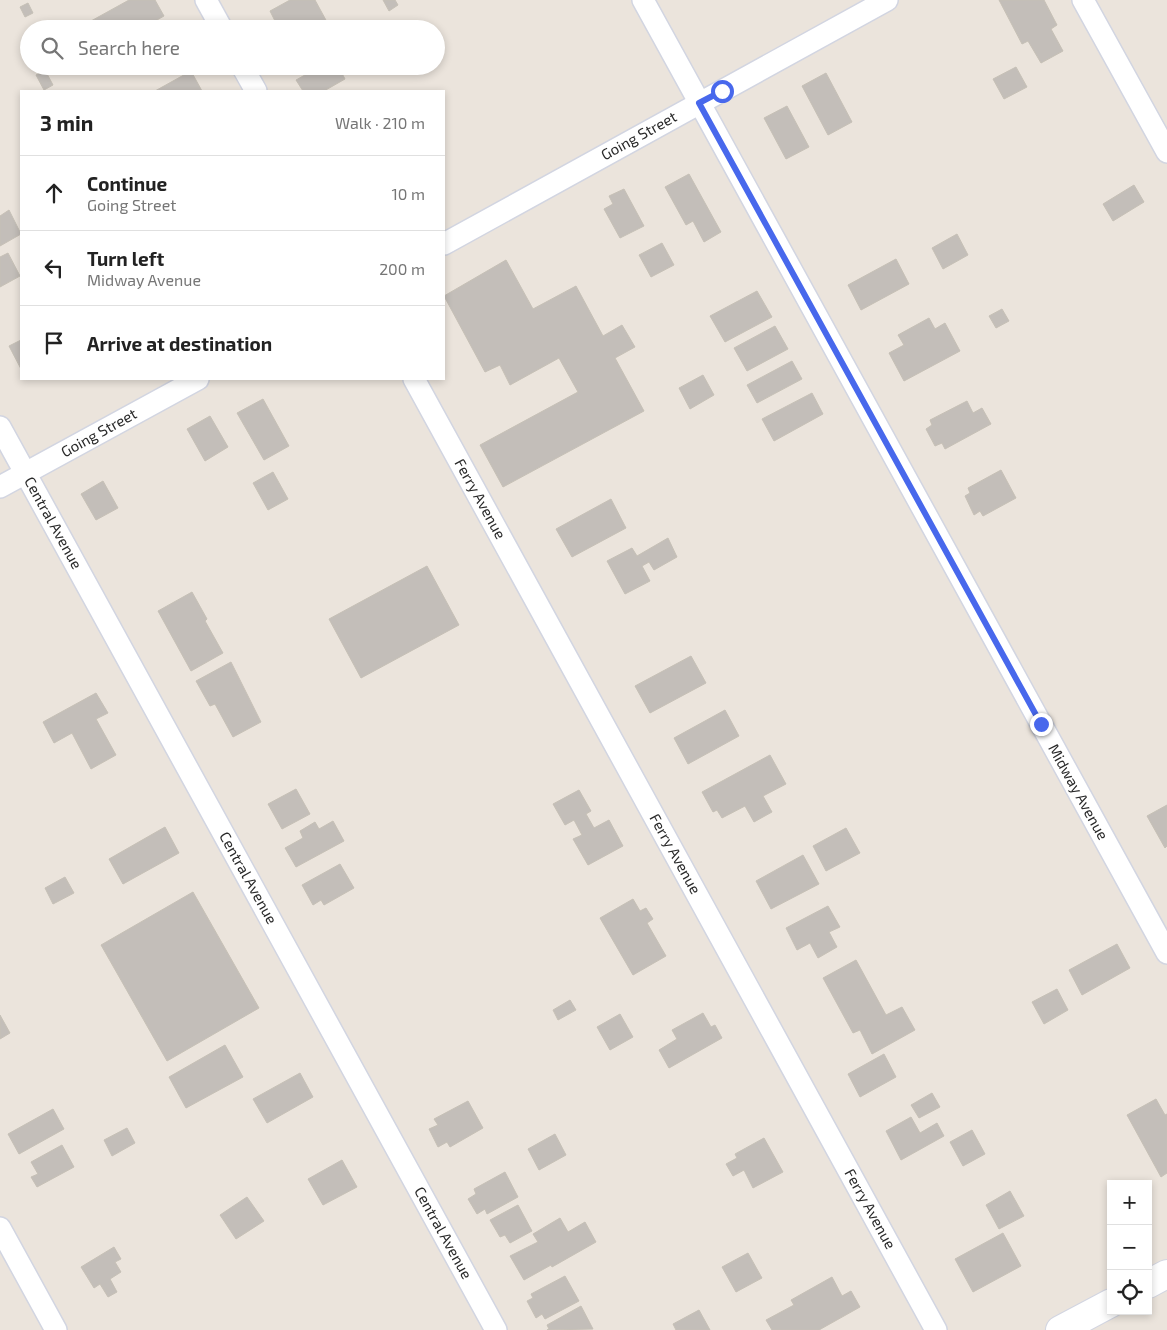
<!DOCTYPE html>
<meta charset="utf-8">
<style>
:root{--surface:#fff;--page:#f2f2f2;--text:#222;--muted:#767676;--line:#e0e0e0}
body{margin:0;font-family:"Exo 2",sans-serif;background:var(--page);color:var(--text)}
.controls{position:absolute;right:15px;bottom:15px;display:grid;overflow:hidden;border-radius:0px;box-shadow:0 2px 8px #0003}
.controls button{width:45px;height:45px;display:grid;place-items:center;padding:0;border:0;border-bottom:1px solid var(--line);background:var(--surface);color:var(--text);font:25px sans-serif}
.stop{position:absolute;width:15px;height:15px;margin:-11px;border:4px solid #4868ec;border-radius:50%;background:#fff}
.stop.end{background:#4868ec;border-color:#fff;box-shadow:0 1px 5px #0008}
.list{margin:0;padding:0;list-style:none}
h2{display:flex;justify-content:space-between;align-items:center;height:65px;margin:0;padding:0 20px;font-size:21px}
h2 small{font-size:16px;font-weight:400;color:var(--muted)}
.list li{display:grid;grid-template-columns:32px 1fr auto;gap:15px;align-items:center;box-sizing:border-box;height:75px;padding:0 20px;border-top:1px solid var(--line)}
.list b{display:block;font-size:19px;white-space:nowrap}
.list p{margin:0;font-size:16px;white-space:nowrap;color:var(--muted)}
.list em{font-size:16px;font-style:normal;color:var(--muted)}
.icon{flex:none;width:28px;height:28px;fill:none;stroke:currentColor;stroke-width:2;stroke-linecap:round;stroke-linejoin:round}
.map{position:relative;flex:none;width:1167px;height:1330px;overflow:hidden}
.search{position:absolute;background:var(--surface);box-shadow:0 2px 8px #0003;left:20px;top:20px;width:425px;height:55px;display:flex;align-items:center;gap:12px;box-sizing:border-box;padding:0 18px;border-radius:28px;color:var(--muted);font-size:19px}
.panel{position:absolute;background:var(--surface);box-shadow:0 2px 8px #0003;left:20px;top:90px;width:425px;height:290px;border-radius:0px}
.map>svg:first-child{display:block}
.building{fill:#c3beb9;stroke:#c6c0b6}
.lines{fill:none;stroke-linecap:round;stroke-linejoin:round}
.minor-casing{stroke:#d2d5e1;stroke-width:24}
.secondary-casing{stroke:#d2d5e1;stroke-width:30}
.minor{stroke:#fff;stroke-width:21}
.secondary{stroke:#fff;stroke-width:28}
.route{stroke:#4868ec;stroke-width:6}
.labels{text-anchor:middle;stroke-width:4;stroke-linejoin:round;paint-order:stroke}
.street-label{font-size:15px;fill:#2a2a2a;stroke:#fff}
</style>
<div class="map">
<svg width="1167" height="1330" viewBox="0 0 1167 1330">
<rect width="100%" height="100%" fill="#ebe4dc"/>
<!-- building -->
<g class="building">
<polygon points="129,0 155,0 164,16 141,29 95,29 91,21"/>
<polygon points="290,0 315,0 327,22 315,29 279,29 270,11"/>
<polygon points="383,0 395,0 398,5 389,11"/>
<polygon points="999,0 1044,0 1057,25 1051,29 1063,51 1041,63 1028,41 1022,44"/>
<polygon points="28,3 33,13 25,17 20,7"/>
<polygon points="321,66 338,66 345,79 324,91 303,91 296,80"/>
<polygon points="1016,67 1027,87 1004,99 993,79"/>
<polygon points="45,70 53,85 44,90 36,75"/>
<polygon points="191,71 202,91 155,91"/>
<polygon points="826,73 852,122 828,135 802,86"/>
<polygon points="787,106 809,147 786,159 764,118"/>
<polygon points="689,174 721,232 704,242 693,221 686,225 665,187"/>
<polygon points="1134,185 1144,202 1113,221 1103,204"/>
<polygon points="624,189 644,226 620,238 604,209 613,204 609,196"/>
<polygon points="9,210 21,234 0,246 0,216"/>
<polygon points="957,234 968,255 943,269 932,248"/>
<polygon points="662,243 674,265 651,277 639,255"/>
<polygon points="8,253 20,276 0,287 0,257"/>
<polygon points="896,259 909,284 861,310 848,285"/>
<polygon points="506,260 533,309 576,286 603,336 622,325 635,347 615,358 644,411 503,487 480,445 578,392 559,358 510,385 500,365 485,372 444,296"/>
<polygon points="757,291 772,317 725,342 710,316"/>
<polygon points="1002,309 1009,321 996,328 989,316"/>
<polygon points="929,318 935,329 945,323 960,351 904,381 889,353 904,345 898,335"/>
<polygon points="775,326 788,349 747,371 734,348"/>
<polygon points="21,340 21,369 9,346"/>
<polygon points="792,361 802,379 757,403 747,385"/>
<polygon points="703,375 714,395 690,409 679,388"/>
<polygon points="812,393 823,414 774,441 762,419"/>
<polygon points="263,399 289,446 264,460 237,413"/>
<polygon points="967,401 973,413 982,408 991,424 945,449 942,443 935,446 926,429 932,425 930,420"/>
<polygon points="210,416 228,447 205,461 187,429"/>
<polygon points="1001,470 1016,498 983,516 980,511 974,515 965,496 970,493 968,488"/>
<polygon points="273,472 288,499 268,510 253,483"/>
<polygon points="103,481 118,508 96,520 81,494"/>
<polygon points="611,499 626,528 572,557 556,529"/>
<polygon points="668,538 677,557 654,570 649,562 642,566 650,581 625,594 607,561 632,548 637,556"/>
<polygon points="427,566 459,625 361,678 329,619"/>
<polygon points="192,592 207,619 205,621 223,653 191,671 158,611"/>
<polygon points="691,656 706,683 650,713 635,686"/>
<polygon points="231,662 261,722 233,737 215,704 210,706 196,681"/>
<polygon points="96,693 108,713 96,719 116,755 91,769 72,733 54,743 43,722"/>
<polygon points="725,710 739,736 688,764 674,738"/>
<polygon points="770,755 786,784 763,796 772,812 754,822 745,806 722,818 717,810 713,812 702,792"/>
<polygon points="296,789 310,814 282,829 268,804"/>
<polygon points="579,790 591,811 586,814 594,828 609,820 623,846 588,865 573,839 582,835 574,820 565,825 553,804"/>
<polygon points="1167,805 1167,846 1165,848 1147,816"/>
<polygon points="333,821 344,841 296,867 285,848 303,838 300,831 315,822 319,829"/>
<polygon points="165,827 179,853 123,884 109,859"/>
<polygon points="846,828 860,853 826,871 813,846"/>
<polygon points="803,855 819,884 771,909 756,881"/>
<polygon points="340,864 354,888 324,905 321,900 313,905 302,885"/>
<polygon points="65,877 74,893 53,904 45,888"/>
<polygon points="193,892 259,1008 167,1061 101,945"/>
<polygon points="633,899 640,911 646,908 653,919 647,923 666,956 633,975 600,918"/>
<polygon points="828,906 840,927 829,932 837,947 818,958 810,943 797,950 786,928"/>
<polygon points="1117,944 1130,968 1082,995 1069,970"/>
<polygon points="856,960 886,1015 902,1007 915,1030 872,1054 860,1030 853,1033 823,978"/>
<polygon points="1057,989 1068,1010 1044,1024 1032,1002"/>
<polygon points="570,1000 576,1010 558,1020 553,1010"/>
<polygon points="703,1013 711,1027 715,1025 722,1038 669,1068 659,1050 677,1039 672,1030"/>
<polygon points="620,1014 633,1037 610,1050 597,1027"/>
<polygon points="0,1015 10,1033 0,1039"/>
<polygon points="225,1045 243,1077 186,1108 169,1077"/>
<polygon points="884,1054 896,1077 860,1097 848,1074"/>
<polygon points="300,1073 313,1097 267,1123 253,1099"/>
<polygon points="932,1093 940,1107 919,1118 911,1105"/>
<polygon points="1156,1099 1165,1115 1167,1114 1167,1173 1161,1177 1127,1115"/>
<polygon points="468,1101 483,1128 450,1147 447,1142 438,1147 429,1129 438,1125 434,1119"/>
<polygon points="53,1109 64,1129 19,1154 8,1134"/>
<polygon points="911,1117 920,1133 937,1123 944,1136 901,1160 886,1131"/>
<polygon points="127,1128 135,1143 112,1156 104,1140"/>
<polygon points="972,1130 985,1154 963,1166 950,1142"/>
<polygon points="555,1134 566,1155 539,1170 528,1149"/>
<polygon points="764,1138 783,1172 753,1188 744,1170 733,1176 726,1164 737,1158 735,1154"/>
<polygon points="62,1145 74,1167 37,1187 31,1177 38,1174 31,1162"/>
<polygon points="342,1160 357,1187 323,1205 308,1179"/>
<polygon points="505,1172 518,1197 487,1214 485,1209 477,1214 468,1199 476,1194 474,1189"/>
<polygon points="1010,1191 1024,1216 999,1229 986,1205"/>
<polygon points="247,1197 264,1221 236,1239 220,1215"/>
<polygon points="518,1205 532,1231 510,1243 505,1235 500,1237 490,1220"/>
<polygon points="560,1218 568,1232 585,1222 596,1242 552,1267 551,1265 524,1280 510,1256 538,1242 533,1234"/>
<polygon points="1003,1233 1021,1266 973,1292 955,1259"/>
<polygon points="114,1247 121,1259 115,1262 121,1272 110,1279 117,1292 108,1297 100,1284 94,1288 81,1267"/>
<polygon points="748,1253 762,1278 736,1292 722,1267"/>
<polygon points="565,1276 579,1301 545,1319 542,1314 536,1318 527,1301 533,1298 531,1294"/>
<polygon points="832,1277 842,1296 851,1291 860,1307 819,1330 772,1330 766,1320 794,1305 791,1300"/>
<polygon points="581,1306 593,1329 547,1330 549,1329 547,1325"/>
<polygon points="699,1310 710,1330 676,1330 673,1324"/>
</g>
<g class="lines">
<!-- minor casing -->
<g class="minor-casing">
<g id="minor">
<polyline points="206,0 222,29"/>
<polyline points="643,0 1167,953"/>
<polyline points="1083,0 1167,152"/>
<polyline points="242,66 256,91"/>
<polyline points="444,244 887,0"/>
<polyline points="414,379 936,1330"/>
<polyline points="0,427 496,1330"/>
<polyline points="0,487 198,379"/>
<polyline points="0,1228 56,1330"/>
</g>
</g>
<!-- secondary casing -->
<g class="secondary-casing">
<g id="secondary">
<polyline points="1148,1284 1167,1274"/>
<polyline points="1060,1330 1111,1303"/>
</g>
</g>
<!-- minor -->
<use href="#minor" class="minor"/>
<!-- secondary -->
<use href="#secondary" class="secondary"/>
</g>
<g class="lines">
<!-- route -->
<polyline class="route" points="722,91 699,103 1041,724"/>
</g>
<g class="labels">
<!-- street labels -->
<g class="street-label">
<text transform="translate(639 136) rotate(-29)" y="5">Going Street</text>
<text transform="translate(99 433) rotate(-29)" y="5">Going Street</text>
<text transform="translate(480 499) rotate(61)" y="5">Ferry Avenue</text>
<text transform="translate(53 523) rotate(61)" y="5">Central Avenue</text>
<text transform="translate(1078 792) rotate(61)" y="5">Midway Avenue</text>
<text transform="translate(675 854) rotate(61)" y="5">Ferry Avenue</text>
<text transform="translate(248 878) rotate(61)" y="5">Central Avenue</text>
<text transform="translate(870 1209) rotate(61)" y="5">Ferry Avenue</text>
<text transform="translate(443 1233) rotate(61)" y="5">Central Avenue</text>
</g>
</g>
</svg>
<div class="controls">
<button>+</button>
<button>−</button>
<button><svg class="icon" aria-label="locate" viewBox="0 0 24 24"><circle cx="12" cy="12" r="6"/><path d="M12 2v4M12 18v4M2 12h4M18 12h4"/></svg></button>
</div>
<div class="stop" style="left:722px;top:91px"></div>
<div class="stop end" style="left:1041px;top:724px"></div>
<div class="search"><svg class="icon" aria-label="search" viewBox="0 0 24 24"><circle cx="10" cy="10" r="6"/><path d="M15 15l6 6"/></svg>Search here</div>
<section class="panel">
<h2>3 min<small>Walk · 210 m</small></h2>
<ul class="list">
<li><svg class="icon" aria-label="ahead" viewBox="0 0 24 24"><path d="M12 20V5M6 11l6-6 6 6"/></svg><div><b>Continue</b><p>Going Street</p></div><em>10 m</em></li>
<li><svg class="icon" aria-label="left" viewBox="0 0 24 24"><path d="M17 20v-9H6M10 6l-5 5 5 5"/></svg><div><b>Turn left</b><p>Midway Avenue</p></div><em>200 m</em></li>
<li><svg class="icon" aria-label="arrive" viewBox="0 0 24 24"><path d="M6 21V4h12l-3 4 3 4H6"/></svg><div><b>Arrive at destination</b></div></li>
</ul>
</section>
</div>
